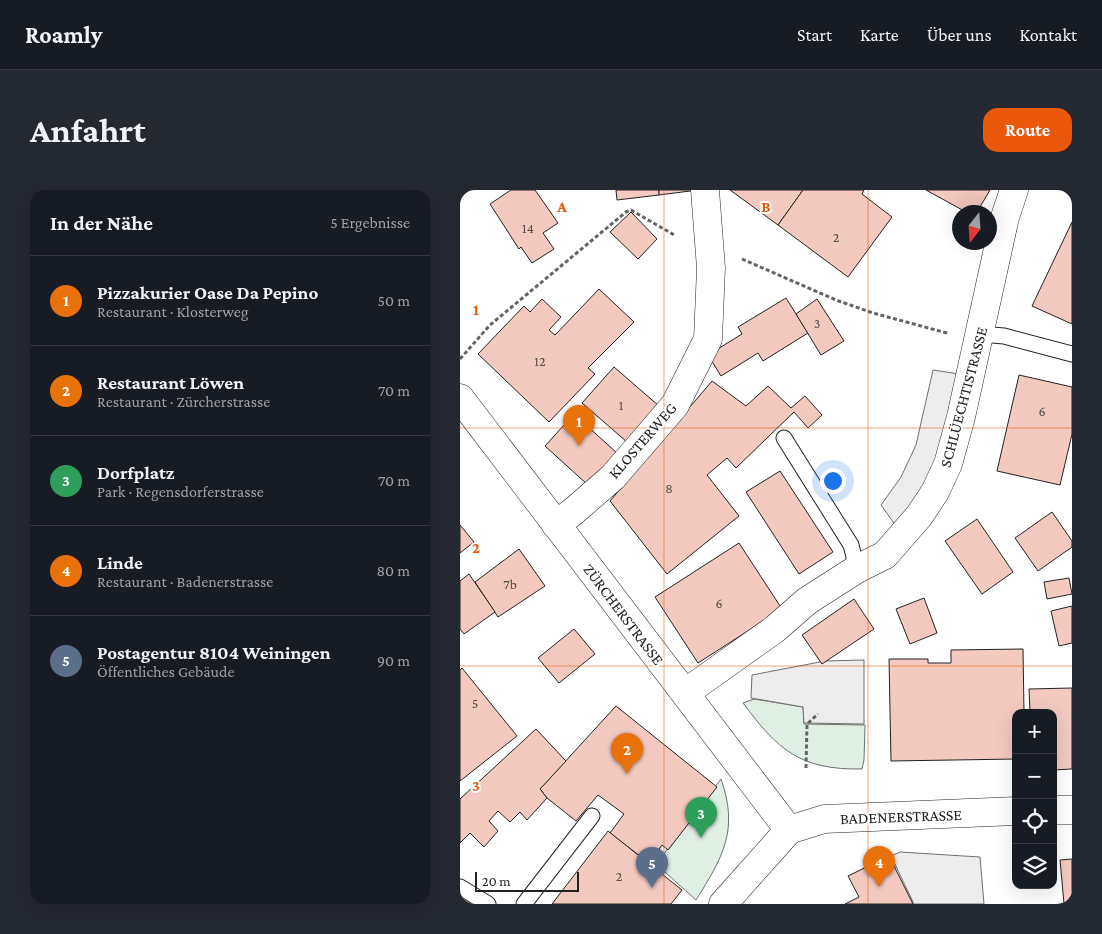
<!DOCTYPE html>
<html lang="de">
<meta charset="utf-8">
<style>
:root{--surface:#171b24;--page:#242831;--text:#f1f3f6;--muted:#9ea1a6;--line:#363941;--accent:#ea580c}
body{margin:0;font-family:"Crimson Pro",serif;background:var(--page);color:var(--text)}
.controls{position:absolute;right:15px;bottom:15px;display:grid;overflow:hidden;border-radius:10px;box-shadow:0 5px 20px #0002}
.controls button{width:45px;height:45px;display:grid;place-items:center;padding:0;border:0;border-bottom:1px solid var(--line);background:var(--surface);color:var(--text);font:25px sans-serif}
.compass{position:absolute;left:492px;top:15px;width:45px;height:45px;border-radius:50%;background:var(--surface);box-shadow:0 5px 20px #0002;rotate:197deg}
.scale{position:absolute;left:15px;bottom:12px;width:104px;box-sizing:border-box;padding-left:5px;border:2px solid #222;border-top:0;font-size:14px;line-height:18px;white-space:nowrap;color:#222;-webkit-text-stroke:4px #fff;paint-order:stroke}
.you{position:absolute;left:372px;top:290px;width:18px;height:18px;margin:-12px;border:4px solid #fff;border-radius:50%;background:#1a73e8;box-shadow:0 0 0 8px #1a73e833}
.badge{display:grid;place-items:center;width:32px;height:32px;border-radius:50%;background:var(--accent);color:#fff;font-size:16px;font-weight:700}
.pin{position:absolute;translate:-50% -41px;filter:drop-shadow(0 1px 2px #0008)}
.pin::after{content:'';position:absolute;top:26px;width:18px;height:15px;background:inherit;clip-path:polygon(0 0,100% 0,50% 100%)}
.list{margin:0;padding:0;list-style:none}
h2{display:flex;justify-content:space-between;align-items:center;height:65px;margin:0;padding:0 20px;font-size:21px}
h2 small{font-size:16px;font-weight:400;color:var(--muted)}
.list li{display:grid;grid-template-columns:32px 1fr auto;gap:15px;align-items:center;box-sizing:border-box;height:90px;padding:0 20px;border-top:1px solid var(--line)}
.list b{display:block;font-size:19px;white-space:nowrap}
.list p{margin:0;font-size:16px;white-space:nowrap;color:var(--muted)}
.list em{font-size:16px;font-style:normal;color:var(--muted)}
.icon{flex:none;width:28px;height:28px;fill:none;stroke:currentColor;stroke-width:2;stroke-linecap:round;stroke-linejoin:round}
.map{position:relative;flex:none;width:612px;height:714px;overflow:hidden;border-radius:15px}
header{display:flex;align-items:center;gap:30px;box-sizing:border-box;height:70px;padding:0 25px;background:var(--surface);border-bottom:1px solid var(--line)}
header strong{font-size:24px}
nav{display:flex;gap:28px;margin-inline-start:auto;font-size:18px}
.intro{display:flex;align-items:center;justify-content:space-between;box-sizing:border-box;height:120px;padding:0 30px}
h1{margin:0;font-size:35px}
.button{padding:12px 22px;border-radius:15px;background:var(--accent);color:#fff;font-size:18px;font-weight:700}
main{display:flex;gap:30px;padding:0 30px}
aside{flex:1;background:var(--surface);border-radius:15px;box-shadow:0 5px 20px #0002}
.map>svg:first-child{display:block}
.green{fill:#e0efe3;stroke:#6f6f6f}
.parking{fill:#ededed;stroke:#6f6f6f}
.building{fill:#f3c9c0;stroke:#222}
.lines{fill:none;stroke-linecap:round;stroke-linejoin:round}
.lane-casing{stroke:#222;stroke-width:17}
.street-casing{stroke:#222;stroke-width:29}
.secondary-casing{stroke:#222;stroke-width:29}
.path{stroke:#646464;stroke-width:3;stroke-dasharray:4 2.5;stroke-linecap:butt}
.lane{stroke:#fff;stroke-width:15}
.street{stroke:#fff;stroke-width:28}
.secondary{stroke:#fff;stroke-width:28}
.grid{fill:none;stroke:#e8590c;stroke-width:1;stroke-opacity:0.55}
.labels{text-anchor:middle;stroke-width:4;stroke-linejoin:round;paint-order:stroke}
.number-label{font-size:14px;fill:#564c4a}
.street-label{font-size:16px;fill:#222;stroke:#fff}
.grid-label{font-size:16px;text-anchor:middle;font-weight:bold;fill:#e8590c;stroke:#fff;stroke-width:4;stroke-linejoin:round;paint-order:stroke}
</style>
<header>
<strong>Roamly</strong>
<nav><a>Start</a><a>Karte</a><a>Über uns</a><a>Kontakt</a></nav>
</header>
<div class="intro"><h1>Anfahrt</h1><a class="button">Route</a></div>
<main>
<aside>
<h2>In der Nähe<small>5 Ergebnisse</small></h2>
<ul class="list">
<li><span class="badge" style="background:#e8710a">1</span><div><b>Pizzakurier Oase Da Pepino</b><p>Restaurant · Klosterweg</p></div><em>50 m</em></li>
<li><span class="badge" style="background:#e8710a">2</span><div><b>Restaurant Löwen</b><p>Restaurant · Zürcherstrasse</p></div><em>70 m</em></li>
<li><span class="badge" style="background:#2e9e5b">3</span><div><b>Dorfplatz</b><p>Park · Regensdorferstrasse</p></div><em>70 m</em></li>
<li><span class="badge" style="background:#e8710a">4</span><div><b>Linde</b><p>Restaurant · Badenerstrasse</p></div><em>80 m</em></li>
<li><span class="badge" style="background:#5c6f8a">5</span><div><b>Postagentur 8104 Weiningen</b><p>Öffentliches Gebäude</p></div><em>90 m</em></li>
</ul>
</aside>
<div class="map">
<svg width="612" height="714" viewBox="0 0 612 714">
<rect width="100%" height="100%" fill="#fff"/>
<!-- green -->
<g class="green">
<path d="M 294,509 L 343,517 L 344,534 L 405,535 L 404,570 L 402,579 C 340,580 318,560 283,513 Z"/>
<path d="M 261,589 C 279,640 263,667 236,710 L 196,674 Z"/>
</g>
<!-- parking -->
<g class="parking">
<polygon points="473,180 499,184 476,268 465,295 436,336 421,315 441,287 456,255"/>
<polygon points="404,470 404,534 344,533 343,517 291,508 292,485 365,471"/>
<polygon points="440,662 520,667 524,714 454,714 431,666"/>
</g>
<!-- building -->
<g class="building">
<polygon points="51,0 75,0 98,33 83,43 94,59 72,73 61,57 59,59 30,14"/>
<polygon points="156,0 199,0 199,5 157,10"/>
<polygon points="199,0 238,0 199,5"/>
<polygon points="270,0 343,0 318,35"/>
<polygon points="343,0 404,0 402,4 432,27 388,87 318,35"/>
<polygon points="466,0 530,0 517,22 506,22"/>
<polygon points="171,22 197,49 178,69 150,42"/>
<polygon points="612,32 612,134 572,116"/>
<polygon points="139,99 174,132 128,178 135,184 89,232 18,164 64,116 70,122 82,109 101,127 89,140 95,145"/>
<polygon points="326,108 348,143 303,171 298,163 261,186 248,165 282,144 278,137"/>
<polygon points="357,109 384,151 361,165 336,124"/>
<polygon points="154,177 199,216 167,252 122,213"/>
<polygon points="559,185 612,197 612,244 600,295 537,281"/>
<polygon points="252,191 286,216 308,196 331,218 345,206 362,225 348,238 334,222 276,278 267,268 247,285 279,326 207,384 150,311"/>
<polygon points="114,224 158,264 129,296 85,256"/>
<polygon points="320,281 373,362 339,384 286,302"/>
<polygon points="592,322 612,351 612,357 578,381 555,348"/>
<polygon points="517,329 553,382 522,404 485,351"/>
<polygon points="0,335 14,352 0,363"/>
<polygon points="279,353 322,419 238,473 195,407"/>
<polygon points="59,359 85,396 38,427 15,392"/>
<polygon points="9,384 35,422 4,444 0,439 0,391"/>
<polygon points="609,388 612,404 587,409 584,392"/>
<polygon points="464,408 477,443 450,454 436,419"/>
<polygon points="394,409 414,439 362,474 342,445"/>
<polygon points="612,416 612,453 599,456 591,421"/>
<polygon points="114,439 135,464 99,493 78,468"/>
<polygon points="563,459 564,523 556,523 556,569 431,571 429,469 468,469 468,473 491,473 491,460"/>
<polygon points="2,478 57,546 0,591 0,480"/>
<polygon points="612,498 612,579 593,580 593,523 570,523 569,499"/>
<polygon points="156,516 257,597 208,660 202,655 189,673 150,643 164,624 138,605 116,631 87,608 80,599"/>
<polygon points="76,539 106,571 80,599 87,608 67,630 60,622 50,632 38,621 29,631 38,641 24,657 10,643 0,653 0,609"/>
<polygon points="148,641 222,700 211,714 92,714"/>
<polygon points="429,666 453,714 385,714 399,707 388,686"/>
<polygon points="612,669 612,714 604,714 600,670"/>
</g>
<g class="lines">
<!-- lane casing -->
<g class="lane-casing">
<g id="lane">
<polyline points="520,144 544,146 612,164"/>
<polyline points="324,248 391,355 397,379"/>
<polyline points="0,697 28,714"/>
<polyline points="64,714 132,626"/>
</g>
</g>
<!-- street casing -->
<g class="street-casing">
<g id="street">
<polyline points="96,335 115,320 153,287 215,215 248,149 251,78 245,0"/>
<polyline points="225,503 315,439 347,411 397,379 425,365 459,326 475,302 488,274 501,227 545,27 554,0"/>
</g>
</g>
<!-- secondary casing -->
<g class="secondary-casing">
<g id="secondary">
<polyline points="0,208 329,640"/>
<polyline points="593,620 612,620"/>
<polyline points="329,640 364,629 556,621"/>
<polyline points="263,714 329,640"/>
</g>
</g>
<!-- path -->
<g class="path">
<polyline points="282,69 376,110 413,123 487,143"/>
<polyline points="0,169 30,135 166,22 171,20 216,46"/>
<polyline points="346,578 347,534 358,524"/>
</g>
<!-- lane -->
<use href="#lane" class="lane"/>
<!-- street -->
<use href="#street" class="street"/>
<!-- secondary -->
<use href="#secondary" class="secondary"/>
</g>
<!-- grid -->
<path class="grid" d="M 204,0 L 204,714M 408,0 L 408,714M 0,238 L 612,238M 0,476 L 612,476"/>
<g class="labels">
<!-- number labels -->
<g class="number-label">
<text x="68" y="43">14</text>
<text x="376" y="52">2</text>
<text x="357" y="138">3</text>
<text x="80" y="176">12</text>
<text x="161" y="220">1</text>
<text x="582" y="226">6</text>
<text x="209" y="303">8</text>
<text x="50" y="399">7b</text>
<text x="259" y="418">6</text>
<text x="15" y="518">5</text>
<text x="159" y="691">2</text>
</g>
<!-- street labels -->
<g class="street-label">
<text transform="translate(503 207) rotate(-75)" y="6">SCHLÜECHTISTRASSE</text>
<text transform="translate(182 250) rotate(-49)" y="6">KLOSTERWEG</text>
<text transform="translate(164 424) rotate(53)" y="6">ZÜRCHERSTRASSE</text>
<text transform="translate(441 626) rotate(-2)" y="6">BADENERSTRASSE</text>
</g>
</g>
<g class="grid-label">
<text x="102" y="22">A</text>
<text x="306" y="22">B</text>
<text x="16" y="125">1</text>
<text x="16" y="363">2</text>
<text x="16" y="601">3</text>
</g>
</svg>
<div class="controls">
<button>+</button>
<button>−</button>
<button><svg class="icon" aria-label="locate" viewBox="0 0 24 24"><circle cx="12" cy="12" r="6"/><path d="M12 2v4M12 18v4M2 12h4M18 12h4"/></svg></button>
<button><svg class="icon" aria-label="layers" viewBox="0 0 24 24"><path d="M12 4l9 5-9 5-9-5zM3 14l9 5 9-5"/></svg></button>
</div>
<svg class="compass" viewBox="-18 -18 36 36"><path d="M0-13l5 13h-10z" fill="#e53935"/><path d="M0 13l5-13h-10z" fill="#9ea1a6"/></svg>
<div class="scale">20 m</div>
<div class="you"></div>
<div class="pin badge" style="left:119px;top:256px;background:#e8710a">1</div>
<div class="pin badge" style="left:167px;top:584px;background:#e8710a">2</div>
<div class="pin badge" style="left:241px;top:648px;background:#2e9e5b">3</div>
<div class="pin badge" style="left:419px;top:697px;background:#e8710a">4</div>
<div class="pin badge" style="left:192px;top:698px;background:#5c6f8a">5</div>
</div>
</main>
